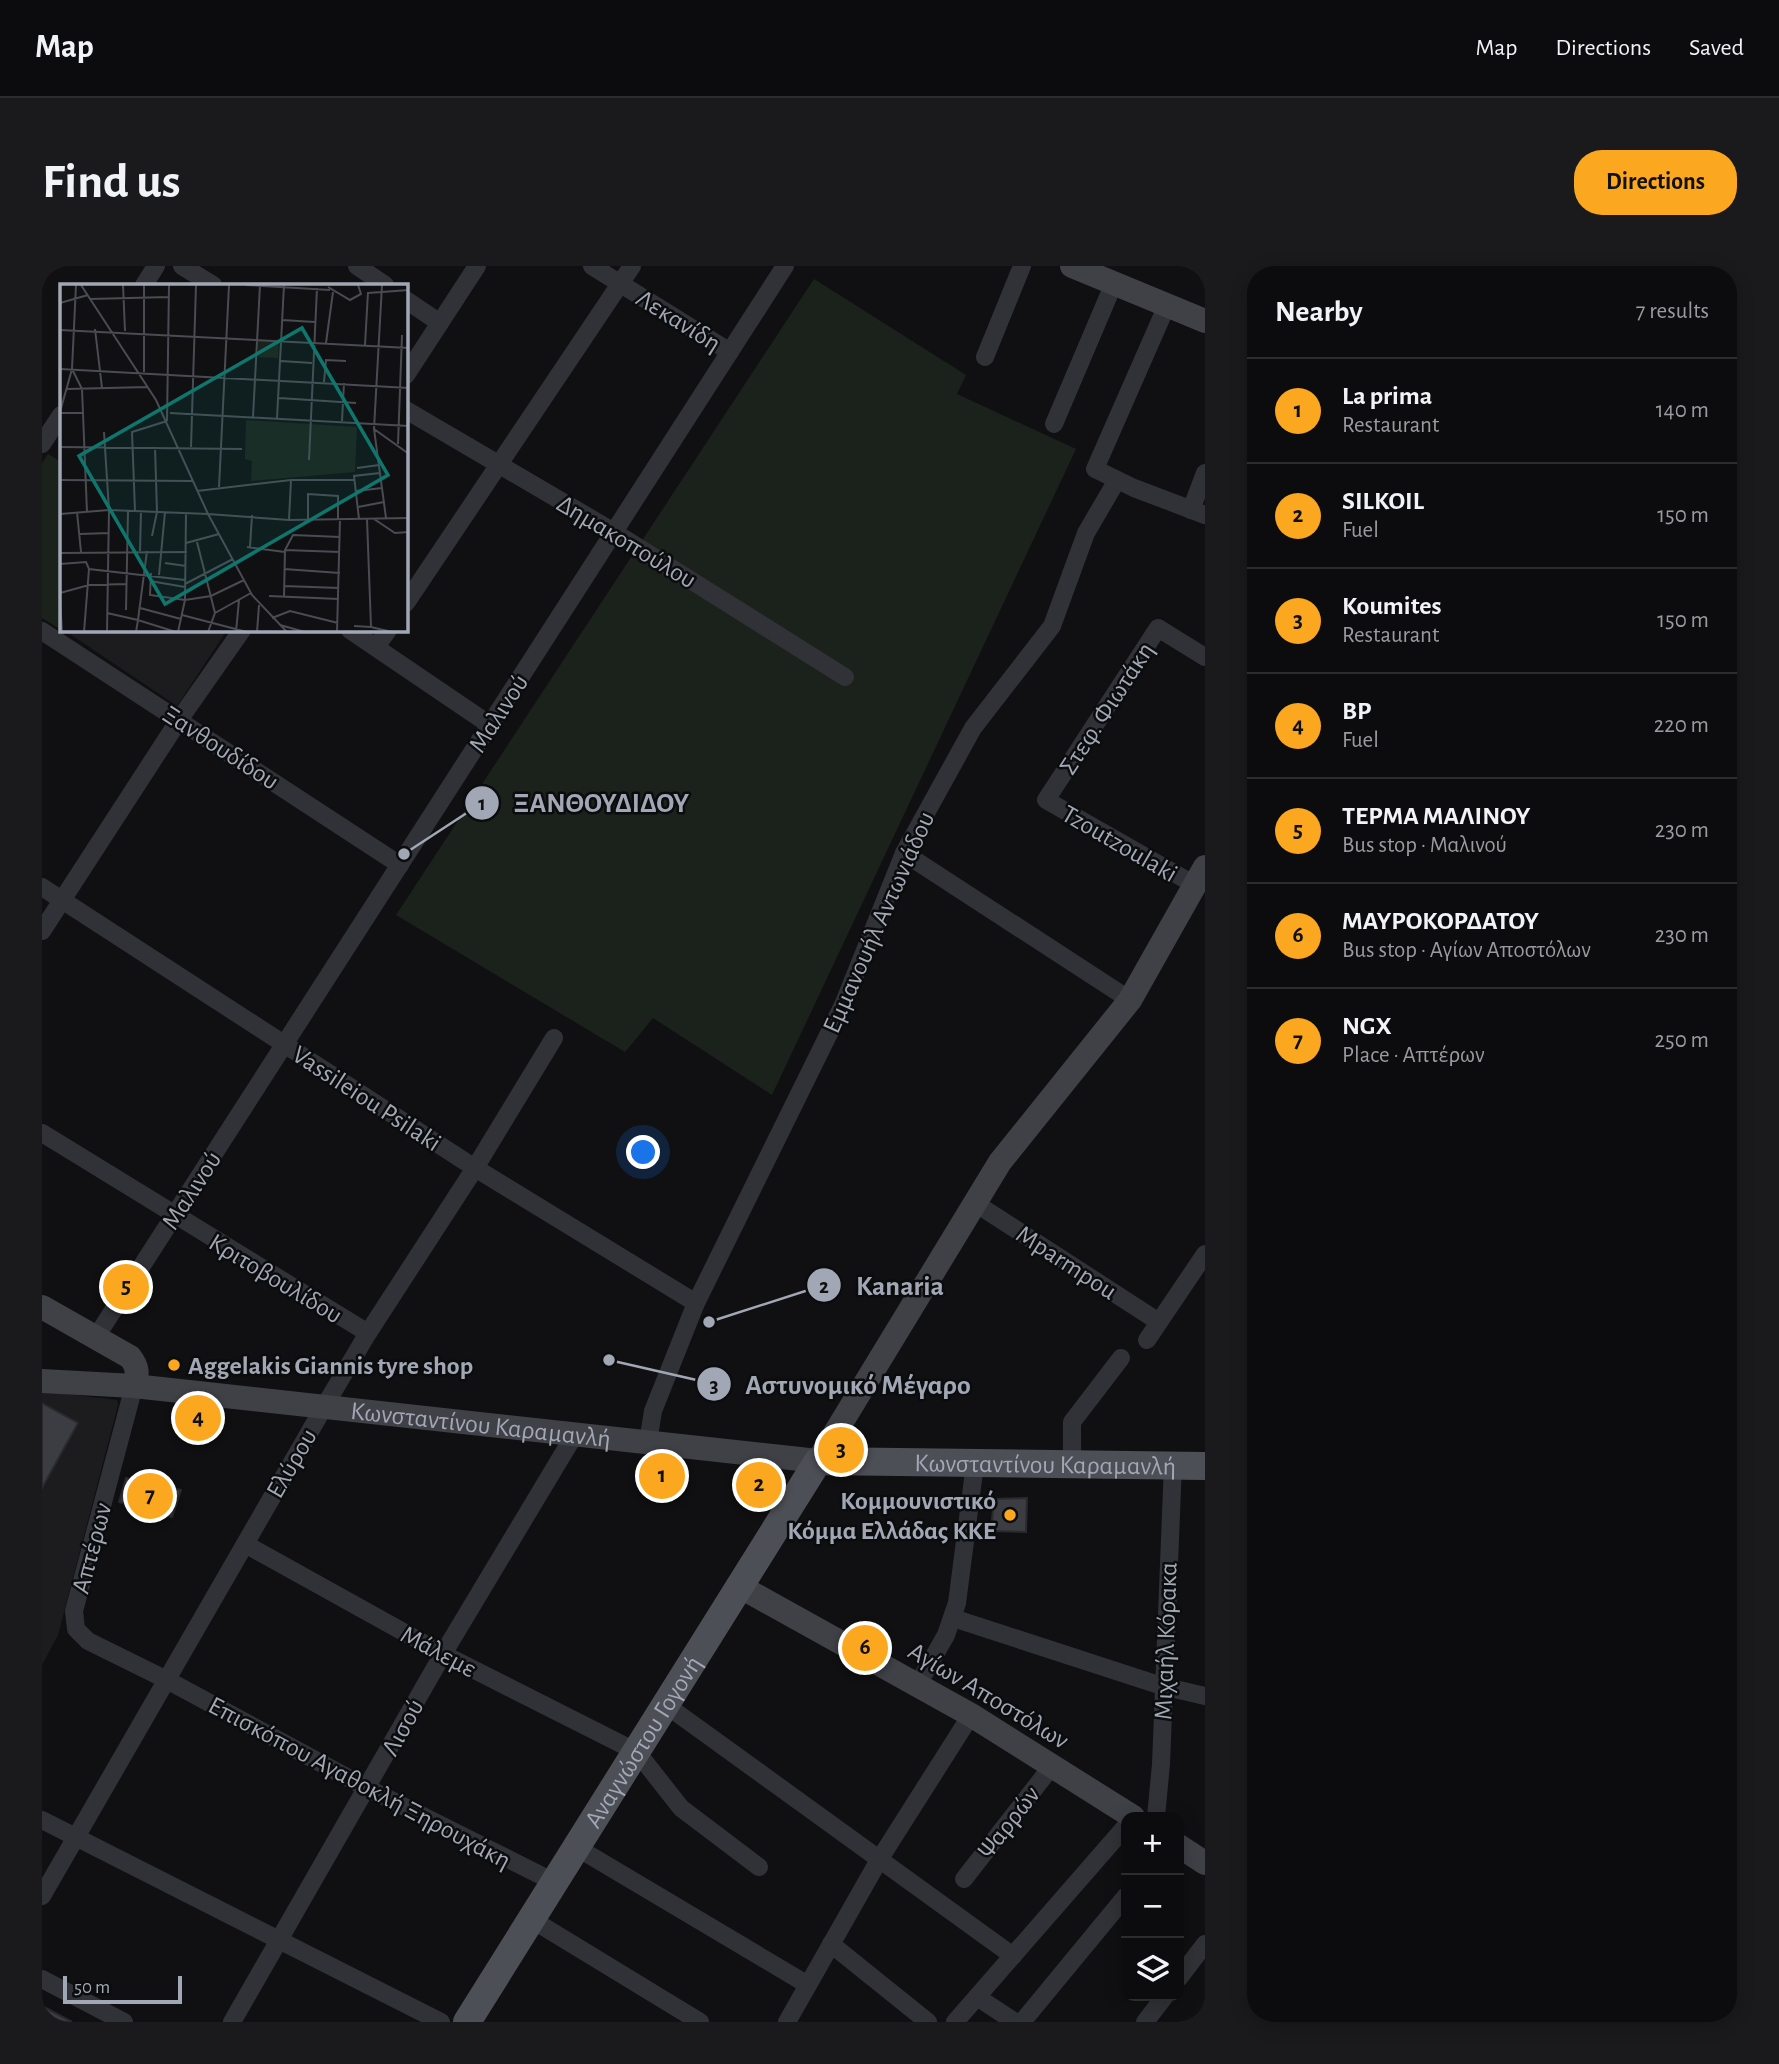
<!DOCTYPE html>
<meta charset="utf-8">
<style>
:root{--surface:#0c0c0e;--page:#1a1a1c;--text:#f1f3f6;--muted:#9a9b9e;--line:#2c2c2e;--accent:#fba820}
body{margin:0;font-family:"Alegreya Sans",sans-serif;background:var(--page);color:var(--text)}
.controls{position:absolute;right:21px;bottom:21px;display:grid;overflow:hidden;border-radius:14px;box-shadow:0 4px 18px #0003}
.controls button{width:63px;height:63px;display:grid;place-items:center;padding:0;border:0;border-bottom:2px solid var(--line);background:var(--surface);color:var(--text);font:35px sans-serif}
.scale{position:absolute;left:21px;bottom:18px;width:119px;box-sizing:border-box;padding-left:7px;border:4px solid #a1a7b4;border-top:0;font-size:19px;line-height:24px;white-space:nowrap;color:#a1a7b4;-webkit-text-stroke:5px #0b0c0d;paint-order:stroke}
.you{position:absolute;left:602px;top:887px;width:24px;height:24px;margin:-18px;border:5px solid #fff;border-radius:50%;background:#1a73e8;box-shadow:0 0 0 10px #1a73e833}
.badge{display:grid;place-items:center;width:46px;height:46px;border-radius:50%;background:var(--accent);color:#111;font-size:23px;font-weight:700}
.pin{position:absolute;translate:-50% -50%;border:4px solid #fff;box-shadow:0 2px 7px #0006}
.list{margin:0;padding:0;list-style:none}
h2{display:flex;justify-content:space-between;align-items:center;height:91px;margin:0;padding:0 28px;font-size:30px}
h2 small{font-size:23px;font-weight:400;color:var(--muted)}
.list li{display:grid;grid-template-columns:46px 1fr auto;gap:21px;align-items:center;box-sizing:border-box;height:105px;padding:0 28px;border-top:2px solid var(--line)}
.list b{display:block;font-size:26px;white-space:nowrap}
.list p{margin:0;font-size:23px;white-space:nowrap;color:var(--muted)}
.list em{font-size:23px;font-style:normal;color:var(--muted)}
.icon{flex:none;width:38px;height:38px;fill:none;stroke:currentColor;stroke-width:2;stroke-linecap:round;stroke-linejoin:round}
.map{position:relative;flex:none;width:1163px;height:1756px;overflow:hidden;border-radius:28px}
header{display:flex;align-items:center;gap:42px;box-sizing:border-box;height:98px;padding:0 35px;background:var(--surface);border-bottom:2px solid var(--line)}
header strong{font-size:33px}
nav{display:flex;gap:38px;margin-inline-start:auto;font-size:24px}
.intro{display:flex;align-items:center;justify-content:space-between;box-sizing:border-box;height:168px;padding:0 42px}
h1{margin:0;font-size:49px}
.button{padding:18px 32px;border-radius:28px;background:var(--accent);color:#111;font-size:24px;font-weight:700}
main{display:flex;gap:42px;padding:0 42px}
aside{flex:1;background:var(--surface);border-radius:28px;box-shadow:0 4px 18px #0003}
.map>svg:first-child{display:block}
.built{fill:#1c1c1f}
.green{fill:#1b221b}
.building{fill:#3c3d42;stroke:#2a2a2e;stroke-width:2}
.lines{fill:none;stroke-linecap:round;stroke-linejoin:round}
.street{stroke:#313237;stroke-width:18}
.secondary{stroke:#3f4147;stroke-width:24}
.primary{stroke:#4d4f56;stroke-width:28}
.poi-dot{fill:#fba820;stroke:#0b0c0d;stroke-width:2.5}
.labels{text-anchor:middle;stroke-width:5;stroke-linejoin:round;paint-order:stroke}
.street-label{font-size:26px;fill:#a1a7b4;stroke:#0b0c0d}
.poi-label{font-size:26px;font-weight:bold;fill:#a1a7b4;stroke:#0b0c0d;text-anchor:start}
.inset-road{fill:none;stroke:#4a4c53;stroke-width:2}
.view{fill:#0f766e;fill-opacity:0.15;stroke:#0f766e;stroke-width:3.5}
.inset-edge{fill:none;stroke:#a1a7b4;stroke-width:3.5}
.leader{fill:none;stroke:#a1a7b4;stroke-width:2.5}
.callout-dot{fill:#a1a7b4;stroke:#0b0c0d;stroke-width:2.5}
.mark-label{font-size:21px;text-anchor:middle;font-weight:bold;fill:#111}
.callout-label{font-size:28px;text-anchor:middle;font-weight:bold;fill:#a1a7b4;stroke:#0b0c0d;stroke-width:5;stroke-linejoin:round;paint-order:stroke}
</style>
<header>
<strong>Map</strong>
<nav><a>Map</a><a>Directions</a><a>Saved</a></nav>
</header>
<div class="intro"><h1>Find us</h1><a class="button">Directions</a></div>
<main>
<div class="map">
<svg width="1163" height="1756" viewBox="0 0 1163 1756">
<rect width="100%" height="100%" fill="#101012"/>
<!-- built -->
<g class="built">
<polygon points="22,364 185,364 135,440"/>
<polygon points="0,1125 75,1134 76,1139 16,1369 0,1399"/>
</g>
<!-- green -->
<g class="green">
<polygon points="772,13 924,109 915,128 1034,183 730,829 611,752 583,786 354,649"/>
<polygon points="6,188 19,196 19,364 21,365 0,352 0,197"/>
</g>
<!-- building -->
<g class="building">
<polygon points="0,1137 36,1157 0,1222"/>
<polygon points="84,1212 139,1224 130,1251 77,1236"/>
<polygon points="985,1232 984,1266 949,1265 952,1233"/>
<polygon points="0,1740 30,1756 0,1756"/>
</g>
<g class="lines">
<!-- street -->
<g class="street">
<polyline points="140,0 171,19"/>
<polyline points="315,0 343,19"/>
<polyline points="550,0 688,86"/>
<polyline points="102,19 114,0"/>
<polyline points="364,34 398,57"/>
<polyline points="1125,39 1053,203 1092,222 1163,249"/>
<polyline points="943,91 980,0"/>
<polyline points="364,109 435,0"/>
<polyline points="364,144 572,266 803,411"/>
<polyline points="1012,158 1072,17"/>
<polyline points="0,178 19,149"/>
<polyline points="1149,244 1163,207"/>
<polyline points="364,337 590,0"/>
<polyline points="308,364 448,459"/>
<polyline points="0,365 358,599"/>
<polyline points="334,381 346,364"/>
<polyline points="862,587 1088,734"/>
<polyline points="1153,619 1004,534 1116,362 1163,391"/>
<polyline points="0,621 433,902 654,1037"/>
<polyline points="0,665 137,454 200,364"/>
<polyline points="0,867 326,1067"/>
<polyline points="933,937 1117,1056"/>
<polyline points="54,1071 743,0"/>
<polyline points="1105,1074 1163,988"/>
<polyline points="92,1120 32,1345 34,1363 46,1375 125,1414 325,1522 512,1616"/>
<polyline points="606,1176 611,1145 654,1037 801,739 862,587 931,462 1010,360 1044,267 1075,214"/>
<polyline points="1030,1198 1030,1156 1079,1092"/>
<polyline points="203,1278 401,1388 595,1486 639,1542 717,1601"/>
<polyline points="911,1352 1120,1420 1163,1430"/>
<polyline points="875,1420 904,1369 915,1337 933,1198"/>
<polyline points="624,1439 971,1690"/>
<polyline points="1114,1551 1119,1498 1131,1198"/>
<polyline points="0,1554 399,1756"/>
<polyline points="534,1581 766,1719"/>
<polyline points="922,1613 1010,1500"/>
<polyline points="0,1630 282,1141 326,1067 433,902 512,772"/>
<polyline points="489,1653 658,1756"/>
<polyline points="789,1678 886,1756"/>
<polyline points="1137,1712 1163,1678"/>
<polyline points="0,1713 82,1756"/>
<polyline points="935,1731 973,1756"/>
<polyline points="190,1756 401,1388 533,1168"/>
<polyline points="745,1756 837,1594 929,1449"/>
<polyline points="913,1756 1084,1560"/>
<polyline points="980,1756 1084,1630"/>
<polyline points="1103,1756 1123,1730"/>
</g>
<!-- secondary -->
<g class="secondary">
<polyline points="1030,0 1163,55"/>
<path d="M 0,1041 L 88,1091 C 96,1101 96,1107 92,1120"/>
<path id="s1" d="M 0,1115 L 92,1120 L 776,1195 L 958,896 L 1088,734 L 1163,601"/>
<polyline points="697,1320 929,1449 1091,1551"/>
<polyline points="1137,1580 1163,1597"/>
</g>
<!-- primary -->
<path class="primary" id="s2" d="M 425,1756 L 776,1195 L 1163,1200"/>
</g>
<!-- markers -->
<g class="poi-dot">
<circle cx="132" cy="1099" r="7"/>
<circle cx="968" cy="1249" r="7"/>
</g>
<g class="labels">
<!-- street labels -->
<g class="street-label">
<text transform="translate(637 54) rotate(32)" y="9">Λεκανίδη</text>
<text transform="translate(585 275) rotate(31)" y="9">Δημακοπούλου</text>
<text transform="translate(1064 442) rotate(-57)" y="9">Στεφ. Φιωτάκη</text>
<text transform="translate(456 447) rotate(-57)" y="9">Μαλινού</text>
<text transform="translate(179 481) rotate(33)" y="9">Ξανθουδίδου</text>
<text transform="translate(1078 577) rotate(30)" y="9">Tzoutzoulaki</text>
<text transform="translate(836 656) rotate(-66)" y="9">Εμμανουήλ Αντωνιάδου</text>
<text transform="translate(325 832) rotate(33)" y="9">Vassileiou Psilaki</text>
<text transform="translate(149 924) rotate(-57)" y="9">Μαλινού</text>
<text transform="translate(1025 996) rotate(33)" y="9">Mparmpou</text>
<text transform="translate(234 1012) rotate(31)" y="9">Κριτοβουλίδου</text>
<text dy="9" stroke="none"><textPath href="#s1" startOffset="441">Κωνσταντίνου Καραμανλή</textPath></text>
<text transform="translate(249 1197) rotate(-60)" y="9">Ελύρου</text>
<text dy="9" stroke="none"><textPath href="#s2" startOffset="889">Κωνσταντίνου Καραμανλή</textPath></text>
<text transform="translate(49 1282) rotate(-75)" y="9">Απτέρων</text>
<text transform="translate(1123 1375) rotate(-88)" y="9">Μιχαήλ Κόρακα</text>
<text transform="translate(397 1385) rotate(28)" y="9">Μάλεμε</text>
<text transform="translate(947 1429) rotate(31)" y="9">Αγίων Αποστόλων</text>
<text transform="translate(360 1461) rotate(-61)" y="9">Λισού</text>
<text dy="9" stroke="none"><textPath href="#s2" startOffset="331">Αναγνώστου Γογονή</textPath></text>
<text transform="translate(318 1516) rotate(28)" y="9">Επισκόπου Αγαθοκλή Ξηρουχάκη</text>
<text transform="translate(966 1556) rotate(-52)" y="9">Ψαρρών</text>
</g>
<!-- poi labels -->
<g class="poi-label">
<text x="146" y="1108">Aggelakis Giannis tyre shop</text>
<text x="954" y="1243" text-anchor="end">Κομμουνιστικό<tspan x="954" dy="30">Κόμμα Ελλάδας ΚΚΕ</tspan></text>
</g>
</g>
<!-- overview -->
<g transform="translate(18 18)">
<rect width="348" height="348" fill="#101012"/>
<path d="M 198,57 L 219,58 L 218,74 L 198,73 ZM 186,136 L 297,143 L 295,188 L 191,197 L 192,177 L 185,175 Z" fill="#1b221b"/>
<path class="inset-road" d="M 21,1 L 96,116 L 148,230 L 192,311 L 227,348M 63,1 L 65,47M 84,1 L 84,88M 186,1 L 270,6M 322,1 L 314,145 L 326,234M 268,3 L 290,16 L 301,10 L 298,1M 308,9 L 349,6M 30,15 L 109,13M 0,19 L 28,11M 222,36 L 255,38M 35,45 L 42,104M 0,46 L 349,64M 266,59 L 273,8M 305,61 L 308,8M 221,77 L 252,79M 0,85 L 349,104M 12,85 L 22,105 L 27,228M 264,98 L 266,76 L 286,77M 7,105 L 88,103M 219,114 L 296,119M 0,128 L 12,85 L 16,1M 0,129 L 22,129M 110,129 L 349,142M 193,133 L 200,1M 217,134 L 224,1M 107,137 L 109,1M 282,137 L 284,99M 314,145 L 349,170M 44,148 L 49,226 L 47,348M 338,160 L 342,51M 0,163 L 182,165M 131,163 L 136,1M 249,176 L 257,4M 297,184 L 319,181M 0,196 L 133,197M 159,203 L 169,1M 137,207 L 231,196 L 294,196M 296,207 L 322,204M 298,223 L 324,218M 75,227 L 72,148 L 107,137M 17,228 L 21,268M 0,230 L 49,226 L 148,230M 148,230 L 229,236 L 349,234M 248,235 L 248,210 L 278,212 L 278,235M 299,235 L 294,192 L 320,189M 314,235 L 335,249 L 349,248M 229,236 L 231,196M 20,250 L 49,249M 92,252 L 97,228 L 95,163M 137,258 L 155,329 L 148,348M 126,259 L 159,250M 187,263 L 225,268M 190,263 L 192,231M 225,266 L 280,268M 80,267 L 81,227M 0,269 L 127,268M 105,279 L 126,282M 0,280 L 26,278 L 29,285 L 125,296M 224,285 L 280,289M 91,289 L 90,311 L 125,316 L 151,312 L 184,296M 99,291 L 105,228M 90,297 L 125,303M 125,300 L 173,275M 224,302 L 279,304M 0,309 L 29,301 L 67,300M 209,312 L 279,315M 224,313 L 225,266 L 233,251 L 280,253M 0,315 L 2,348M 80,324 L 121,335M 66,326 L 68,227M 47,329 L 78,336 L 87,267M 155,329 L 191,309M 122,331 L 187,348M 212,334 L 230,327 L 278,339M 220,341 L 245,348M 294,342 L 311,343 L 307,235M 311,343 L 332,348M 24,348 L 29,285M 76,348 L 78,336 L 116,348M 118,348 L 125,316 L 126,229M 176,348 L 179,316M 197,348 L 199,321M 277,348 L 280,235"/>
<path class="view" d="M 242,44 L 328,191 L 105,320 L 19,172 Z"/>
<rect width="348" height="348" class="inset-edge"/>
</g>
<!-- callouts -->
<path class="leader" d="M362 588L440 537M667 1056L782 1019M567 1094L672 1118"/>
<g class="callout-dot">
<circle cx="362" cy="588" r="7"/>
<circle cx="667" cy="1056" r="7"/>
<circle cx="567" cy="1094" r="7"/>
<circle cx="440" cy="537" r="18"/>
<circle cx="782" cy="1019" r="18"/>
<circle cx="672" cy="1118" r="18"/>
</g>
<g class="mark-label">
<text x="440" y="544">1</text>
<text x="782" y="1027">2</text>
<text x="672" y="1126">3</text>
</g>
<g class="callout-label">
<text x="559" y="546">ΞΑΝΘΟΥΔΙΔΟΥ</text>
<text x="858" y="1029">Kanaria</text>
<text x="816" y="1128">Αστυνομικό Μέγαρο</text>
</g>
</svg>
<div class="controls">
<button>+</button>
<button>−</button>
<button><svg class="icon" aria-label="layers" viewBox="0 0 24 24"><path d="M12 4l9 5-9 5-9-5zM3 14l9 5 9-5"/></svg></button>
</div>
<div class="scale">50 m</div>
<div class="you"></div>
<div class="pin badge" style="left:620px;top:1210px">1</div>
<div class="pin badge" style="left:717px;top:1219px">2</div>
<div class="pin badge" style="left:799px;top:1184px">3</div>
<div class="pin badge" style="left:156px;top:1152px">4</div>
<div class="pin badge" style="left:84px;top:1021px">5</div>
<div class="pin badge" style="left:823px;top:1382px">6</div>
<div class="pin badge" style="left:108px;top:1230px">7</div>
</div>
<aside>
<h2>Nearby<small>7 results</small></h2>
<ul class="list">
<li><span class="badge">1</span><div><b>La prima</b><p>Restaurant</p></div><em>140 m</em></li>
<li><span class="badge">2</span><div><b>SILKOIL</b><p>Fuel</p></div><em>150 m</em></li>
<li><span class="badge">3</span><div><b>Koumites</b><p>Restaurant</p></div><em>150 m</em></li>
<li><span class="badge">4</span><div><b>BP</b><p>Fuel</p></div><em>220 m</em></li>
<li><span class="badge">5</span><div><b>ΤΕΡΜΑ ΜΑΛΙΝΟΥ</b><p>Bus stop · Μαλινού</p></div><em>230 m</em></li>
<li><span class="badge">6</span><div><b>ΜΑΥΡΟΚΟΡΔΑΤΟΥ</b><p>Bus stop · Αγίων Αποστόλων</p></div><em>230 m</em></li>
<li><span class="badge">7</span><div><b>NGX</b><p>Place · Απτέρων</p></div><em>250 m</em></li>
</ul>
</aside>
</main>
